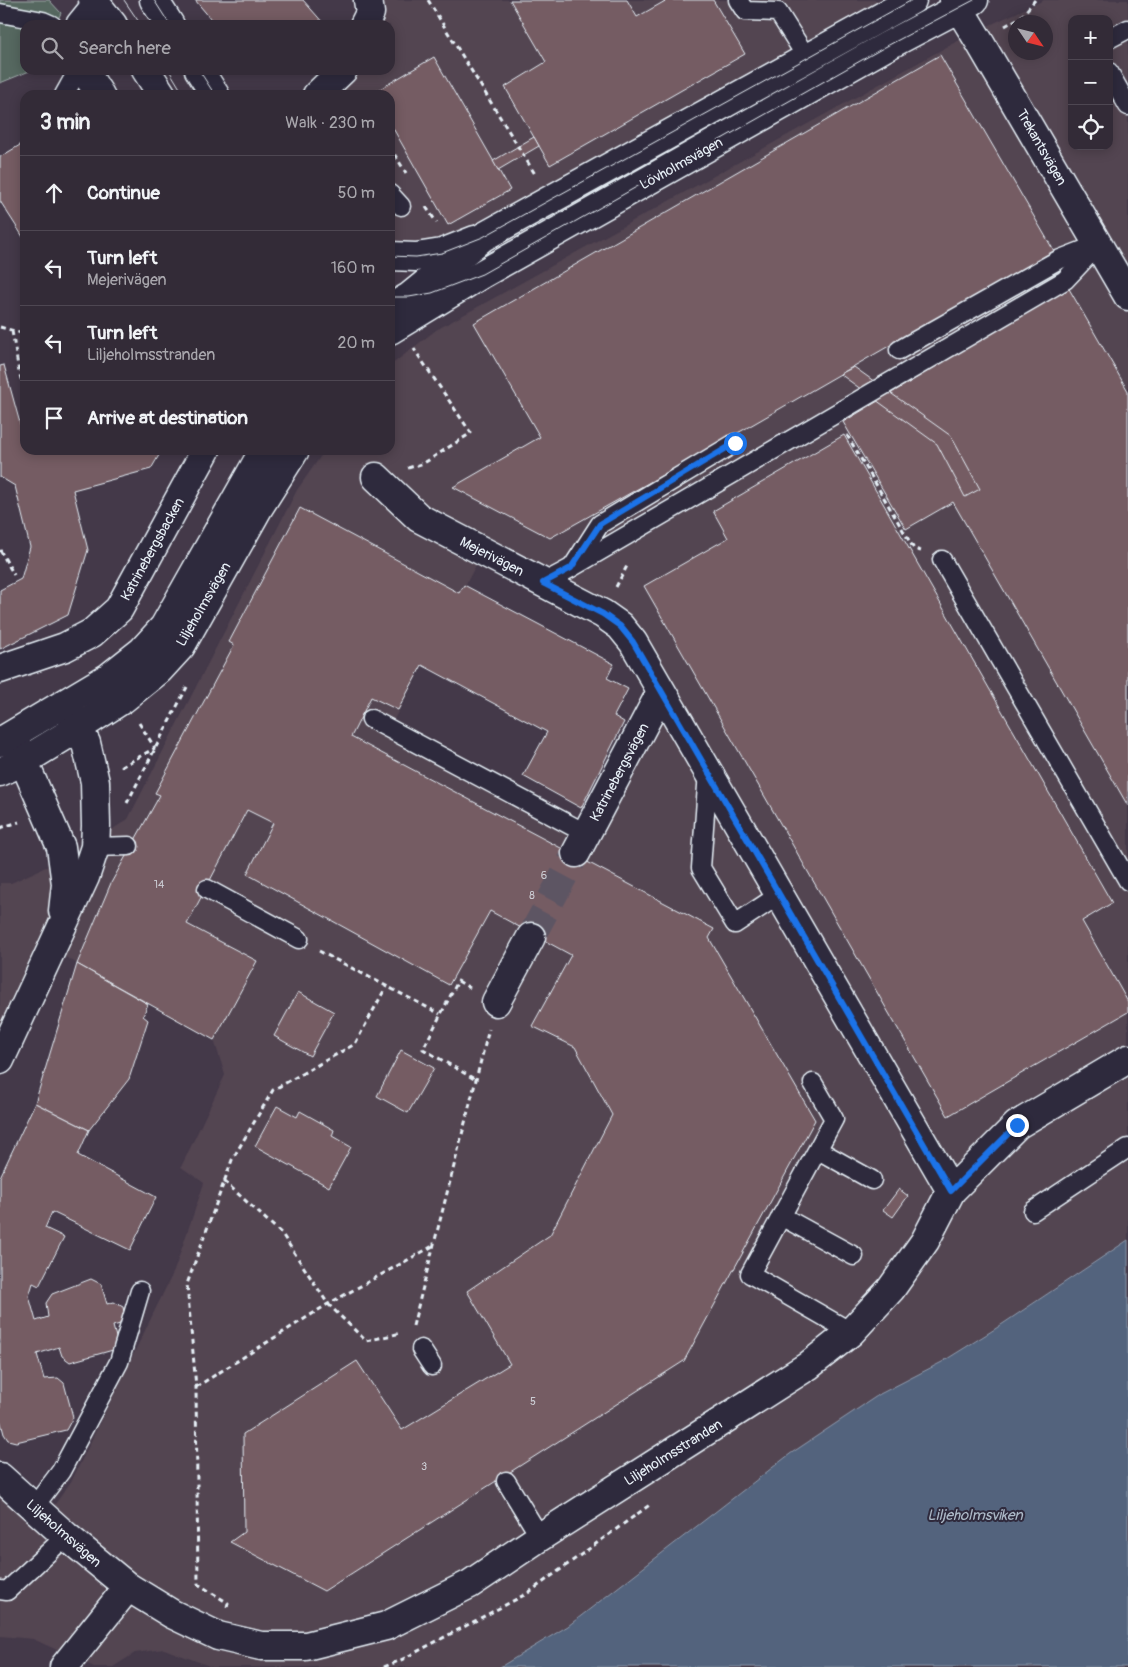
<!DOCTYPE html>
<meta charset="utf-8">
<style>
:root{--surface:#332b37;--page:#3e3742;--text:#f1f3f6;--muted:#a9a7ad;--line:#4e4752}
body{margin:0;font-family:Pangolin,sans-serif;background:var(--page);color:var(--text)}
.controls{position:absolute;right:15px;top:15px;display:grid;overflow:hidden;border-radius:10px;box-shadow:0 2px 12px #0003}
.controls button{width:45px;height:45px;display:grid;place-items:center;padding:0;border:0;border-bottom:1px solid var(--line);background:var(--surface);color:var(--text);font:25px sans-serif}
.compass{position:absolute;left:1008px;top:15px;width:45px;height:45px;border-radius:50%;background:var(--surface);box-shadow:0 2px 12px #0003;rotate:125deg}
.stop{position:absolute;width:15px;height:15px;margin:-11px;border:4px solid #1a73e8;border-radius:50%;background:#fff}
.stop.end{background:#1a73e8;border-color:#fff;box-shadow:0 1px 5px #0008}
.list{margin:0;padding:0;list-style:none}
h2{display:flex;justify-content:space-between;align-items:center;height:65px;margin:0;padding:0 20px;font-size:21px}
h2 small{font-size:16px;font-weight:400;color:var(--muted)}
.list li{display:grid;grid-template-columns:32px 1fr auto;gap:15px;align-items:center;box-sizing:border-box;height:75px;padding:0 20px;border-top:1px solid var(--line)}
.list b{display:block;font-size:19px;white-space:nowrap}
.list p{margin:0;font-size:16px;white-space:nowrap;color:var(--muted)}
.list em{font-size:16px;font-style:normal;color:var(--muted)}
.icon{flex:none;width:28px;height:28px;fill:none;stroke:currentColor;stroke-width:2;stroke-linecap:round;stroke-linejoin:round}
.map{position:relative;flex:none;width:1128px;height:1667px;overflow:hidden}
.search{position:absolute;background:var(--surface);box-shadow:0 2px 12px #0003;left:20px;top:20px;width:375px;height:55px;display:flex;align-items:center;gap:12px;box-sizing:border-box;padding:0 18px;border-radius:15px;color:var(--muted);font-size:19px}
.panel{position:absolute;background:var(--surface);box-shadow:0 2px 12px #0003;left:20px;top:90px;width:375px;height:365px;border-radius:15px}
.map>svg:first-child{display:block}
.built{fill:#524451;fill-rule:evenodd}
.green{fill:#576860;stroke:#a0acac}
.water{fill:#53647d;stroke:#8f9cae}
.building{fill:#745c64;stroke:#e8f1f8}
.lines{fill:none;stroke-linecap:round;stroke-linejoin:round}
.street-tunnel{stroke:#5d5563;stroke-width:28;stroke-dasharray:28 14;stroke-linecap:butt}
.lane-casing{stroke:#e8f1f8;stroke-width:21}
.street-casing{stroke:#e8f1f8;stroke-width:31}
.secondary-casing{stroke:#e8f1f8;stroke-width:31}
.path{stroke:#e8f1f8;stroke-width:3;stroke-dasharray:5 4;stroke-linecap:butt}
.lane{stroke:#2f2a3d;stroke-width:18}
.street{stroke:#2f2a3d;stroke-width:28}
.secondary{stroke:#2f2a3d;stroke-width:28}
.tram{stroke:#e8f1f8;stroke-width:1}
.route{stroke:#1a73e8;stroke-width:6}
.labels{text-anchor:middle;stroke-width:4;stroke-linejoin:round;paint-order:stroke}
.number-label{font-size:11px;fill:#cbccd3}
.street-label{font-size:14px;fill:#e8f1f8;stroke:#2f2a3d}
.water-label{font-size:15px;font-style:italic;fill:#acb9c7;stroke:#2f2a3d}
</style>
<div class="map">
<svg width="1128" height="1667" viewBox="0 0 1128 1667">
<rect width="100%" height="100%" fill="#443949"/>
<filter id="ink" filterUnits="userSpaceOnUse"><feTurbulence type="fractalNoise" baseFrequency=".02" numOctaves="2"/><feDisplacementMap in="SourceGraphic" scale="10" xChannelSelector="R" yChannelSelector="G"/><feConvolveMatrix kernelMatrix="1 2 1 2 8 2 1 2 1" color-interpolation-filters="sRGB"/></filter>
<g filter="url(#ink)">
<!-- built -->
<g class="built">
<polygon points="366,0 889,0 460,242 390,247 390,95 312,95 338,70 390,70 390,25 361,25"/>
<path d="M 1044,0 L 1128,0 L 1128,1240 L 995,1329 L 942,1362 L 880,1394 L 790,1454 L 568,1626 L 500,1667 L 212,1667 L 164,1649 L 135,1653 L 113,1667 L 94,1667 L 33,1639 L 0,1636 L 0,1482 L 44,1520 L 72,1480 L 174,1271 L 204,1183 L 181,1167 L 225,1075 L 214,1040 L 49,948 L 0,1057 L 0,883 L 11,883 L 78,852 L 128,819 L 297,490 L 325,450 L 390,450 L 391,365 L 436,330 L 970,34 ZM 1072,19 L 1109,19 L 1109,146 L 1072,146 ZM 1016,22 L 1046,22 L 1046,52 L 1016,52 ZM 484,550 L 650,655 L 662,685 L 586,832 L 391,725 Z"/>
</g>
<!-- green -->
<polygon class="green" points="0,0 49,0 61,13 55,25 25,25 25,70 32,70 0,83"/>
<!-- water -->
<polygon class="water" points="1128,1240 1128,1667 500,1667 568,1626 790,1454 880,1394 942,1362 995,1329"/>
<!-- building -->
<g class="building">
<polygon points="195,0 303,0 325,25 216,25"/>
<polygon points="510,0 627,0 637,17 667,0 713,0 745,54 550,165 505,87 546,62"/>
<polygon points="940,55 1054,251 743,430 550,538 453,487 540,437 474,323"/>
<polygon points="434,57 510,190 448,225 390,123 390,95 374,95 373,93"/>
<polygon points="534,137 539,146 498,170 493,161"/>
<polygon points="25,142 25,240 0,201 0,157"/>
<polygon points="1068,287 1128,391 1128,806 953,502 906,529 843,422"/>
<polygon points="4,365 21,427 25,430 25,450 162,450 151,469 73,490 88,550 68,615 0,649 0,590 21,579 30,547 15,486 0,477 0,366"/>
<polygon points="854,367 951,436 980,489 965,497 937,444 840,374"/>
<polygon points="844,435 1112,903 1082,921 1128,1002 1128,1012 948,1116 644,586 728,538 713,511"/>
<polygon points="300,508 459,593 464,585 614,664 607,678 628,689 614,716 624,722 581,808 523,776 547,732 422,665 398,710 371,697 351,737 714,929 709,938 815,1120 684,1361 324,1591 230,1542 244,1532 243,1434 357,1361 402,1430 510,1364 467,1291 550,1235 612,1115 575,1047 532,1026 571,955 490,911 449,985 247,874 273,823 247,810 187,924 257,961 214,1040 77,964 111,883 160,795 155,793 234,645 229,642"/>
<polygon points="77,964 148,1004 143,1016 148,1020 129,1079 89,1130 35,1103"/>
<polygon points="298,992 334,1012 310,1056 274,1036"/>
<polygon points="401,1050 434,1068 408,1113 377,1096"/>
<polygon points="35,1103 89,1130 78,1155 156,1197 130,1250 52,1212 45,1228 64,1237 39,1286 33,1283 29,1296 36,1321 48,1317 46,1303 52,1294 91,1279 101,1284 107,1304 114,1302 123,1307 125,1318 120,1324 113,1326 117,1341 113,1350 70,1362 62,1356 59,1347 37,1354 44,1379 58,1378 64,1383 73,1417 66,1430 16,1442 8,1440 4,1434 0,1419 0,1177"/>
<polygon points="277,1106 297,1117 300,1111 334,1130 332,1136 351,1147 329,1187 255,1146"/>
<polygon points="899,1189 908,1196 893,1217 883,1210"/>
</g>
<g class="lines">
<!-- street-tunnel -->
<polyline class="street-tunnel" points="531,937 576,853"/>
<!-- lane casing -->
<g class="lane-casing">
<g id="lane">
<polyline points="738,0 745,11 778,12 807,58"/>
<polyline points="0,13 43,21 52,25"/>
<polyline points="1109,39 1128,29"/>
<polyline points="1109,72 1128,106"/>
<polyline points="64,95 78,70"/>
<polyline points="390,194 401,206"/>
<polyline points="899,350 1058,260 1094,246"/>
<polyline points="942,560 1128,881"/>
<polyline points="573,566 600,524 735,443"/>
<polyline points="543,583 571,568 1065,280 1099,244"/>
<polyline points="371,719 587,834"/>
<polyline points="708,772 701,868 735,924 779,895"/>
<polyline points="95,847 129,846"/>
<polyline points="207,889 299,939"/>
<polyline points="813,1083 834,1119 750,1274 851,1332"/>
<polyline points="818,1150 872,1180"/>
<polyline points="1033,1211 1128,1148"/>
<polyline points="781,1216 854,1256"/>
<polyline points="421,1349 432,1366"/>
<polyline points="506,1481 540,1537"/>
<polyline points="34,1507 61,1471 119,1362 140,1291"/>
<polyline points="0,1590 7,1591 66,1536"/>
</g>
</g>
<!-- street casing -->
<g class="street-casing">
<g id="street">
<polyline points="154,0 170,25"/>
<polyline points="954,0 979,41 1128,296"/>
<polyline points="80,25 97,4"/>
<polyline points="364,25 370,13 368,0"/>
<polyline points="84,70 100,95"/>
<polyline points="199,70 215,95"/>
<polyline points="317,95 343,70"/>
<polyline points="390,256 416,257 442,253 475,240"/>
<polyline points="376,477 419,518 603,614 620,626 633,642 951,1191"/>
<polyline points="0,669 65,647 92,633 119,609 206,450"/>
<polyline points="14,739 61,847 66,884 63,911"/>
<polyline points="576,853 661,692"/>
<polyline points="496,1002 531,937"/>
<polyline points="0,1060 85,877 95,847 96,826 95,782 86,743 66,707"/>
<polyline points="0,1477 66,1536 128,1587 172,1614 218,1636 261,1646 306,1646 386,1626 470,1584 540,1537 808,1366 851,1332 891,1289 925,1241 951,1191 1017,1125 1128,1059"/>
<polyline points="64,1667 128,1587"/>
</g>
</g>
<!-- secondary casing -->
<g class="secondary-casing">
<g id="secondary">
<polyline points="93,0 113,25"/>
<polyline points="146,70 162,95"/>
<polyline points="390,308 409,297 483,237 912,0"/>
<polyline points="390,330 482,274 885,47 974,0"/>
<polyline points="0,742 109,677 142,651 164,627 264,450"/>
<polyline points="0,772 24,761 78,728 123,699 159,670 181,646 259,507 295,450"/>
</g>
</g>
<!-- path -->
<g class="path">
<polyline points="428,0 535,174"/>
<polyline points="1005,26 1021,17 1035,0"/>
<polyline points="390,147 406,173"/>
<polyline points="426,207 437,223"/>
<polyline points="0,327 25,334"/>
<polyline points="12,331 19,372 25,391"/>
<polyline points="847,435 914,549 921,551"/>
<polyline points="408,468 424,463 471,433 414,349"/>
<polyline points="0,550 14,575"/>
<polyline points="616,587 628,564"/>
<polyline points="139,723 155,748"/>
<polyline points="121,767 155,748"/>
<polyline points="127,803 187,687"/>
<polyline points="0,828 19,822"/>
<polyline points="319,951 440,1014"/>
<polyline points="470,988 458,981 423,1049 476,1080"/>
<polyline points="224,1181 282,1234 328,1304 366,1341 401,1333"/>
<polyline points="413,1326 489,1029"/>
<polyline points="196,1387 328,1304 433,1246"/>
<polyline points="227,1607 228,1603 198,1584 196,1387 187,1284 232,1160 273,1090 355,1044 386,987"/>
<polyline points="384,1667 403,1659 528,1593 651,1504"/>
</g>
<!-- lane -->
<use href="#lane" class="lane"/>
<!-- street -->
<use href="#street" class="street"/>
<!-- secondary -->
<use href="#secondary" class="secondary"/>
<!-- tram -->
<g class="tram">
<polyline points="124,0 141,25"/>
<polyline points="154,0 170,25"/>
<polyline points="169,70 184,95"/>
<polyline points="199,70 215,95"/>
<polyline points="390,256 416,257 442,253 483,237 912,0"/>
<polyline points="390,297 409,297 432,293 482,274 885,47 974,0"/>
</g>
</g>
</g>
<g class="lines" filter="url(#ink)">
<!-- route -->
<polyline class="route" points="735,443 600,524 571,568 543,583 603,614 620,626 633,642 951,1191 1017,1125"/>
</g>
<g class="labels">
<!-- number labels -->
<g class="number-label">
<text x="544" y="879">6</text>
<text x="159" y="888">14</text>
<text x="532" y="899">8</text>
<text x="533" y="1405">5</text>
<text x="424" y="1470">3</text>
</g>
<!-- street labels -->
<g class="street-label">
<text transform="translate(1042 147) rotate(60)" y="5">Trekantsvägen</text>
<text transform="translate(681 163) rotate(-29)" y="5">Lövholmsvägen</text>
<text transform="translate(152 549) rotate(-61)" y="5">Katrinebergsbacken</text>
<text transform="translate(492 556) rotate(27)" y="5">Mejerivägen</text>
<text transform="translate(203 604) rotate(-60)" y="5">Liljeholmsvägen</text>
<text transform="translate(619 772) rotate(-62)" y="5">Katrinebergsvägen</text>
<text transform="translate(673 1452) rotate(-32)" y="5">Liljeholmsstranden</text>
<text transform="translate(64 1533) rotate(41)" y="5">Liljeholmsvägen</text>
</g>
<!-- water labels -->
<g class="water-label">
<text x="975" y="1520">Liljeholmsviken</text>
</g>
</g>
</svg>
<div class="controls">
<button>+</button>
<button>−</button>
<button><svg class="icon" aria-label="locate" viewBox="0 0 24 24"><circle cx="12" cy="12" r="6"/><path d="M12 2v4M12 18v4M2 12h4M18 12h4"/></svg></button>
</div>
<svg class="compass" viewBox="-18 -18 36 36"><path d="M0-13l5 13h-10z" fill="#e53935"/><path d="M0 13l5-13h-10z" fill="#a9a7ad"/></svg>
<div class="stop" style="left:735px;top:443px"></div>
<div class="stop end" style="left:1017px;top:1125px"></div>
<div class="search"><svg class="icon" aria-label="search" viewBox="0 0 24 24"><circle cx="10" cy="10" r="6"/><path d="M15 15l6 6"/></svg>Search here</div>
<section class="panel">
<h2>3 min<small>Walk · 230 m</small></h2>
<ul class="list">
<li><svg class="icon" aria-label="ahead" viewBox="0 0 24 24"><path d="M12 20V5M6 11l6-6 6 6"/></svg><div><b>Continue</b></div><em>50 m</em></li>
<li><svg class="icon" aria-label="left" viewBox="0 0 24 24"><path d="M17 20v-9H6M10 6l-5 5 5 5"/></svg><div><b>Turn left</b><p>Mejerivägen</p></div><em>160 m</em></li>
<li><svg class="icon" aria-label="left" viewBox="0 0 24 24"><path d="M17 20v-9H6M10 6l-5 5 5 5"/></svg><div><b>Turn left</b><p>Liljeholmsstranden</p></div><em>20 m</em></li>
<li><svg class="icon" aria-label="arrive" viewBox="0 0 24 24"><path d="M6 21V4h12l-3 4 3 4H6"/></svg><div><b>Arrive at destination</b></div></li>
</ul>
</section>
</div>
